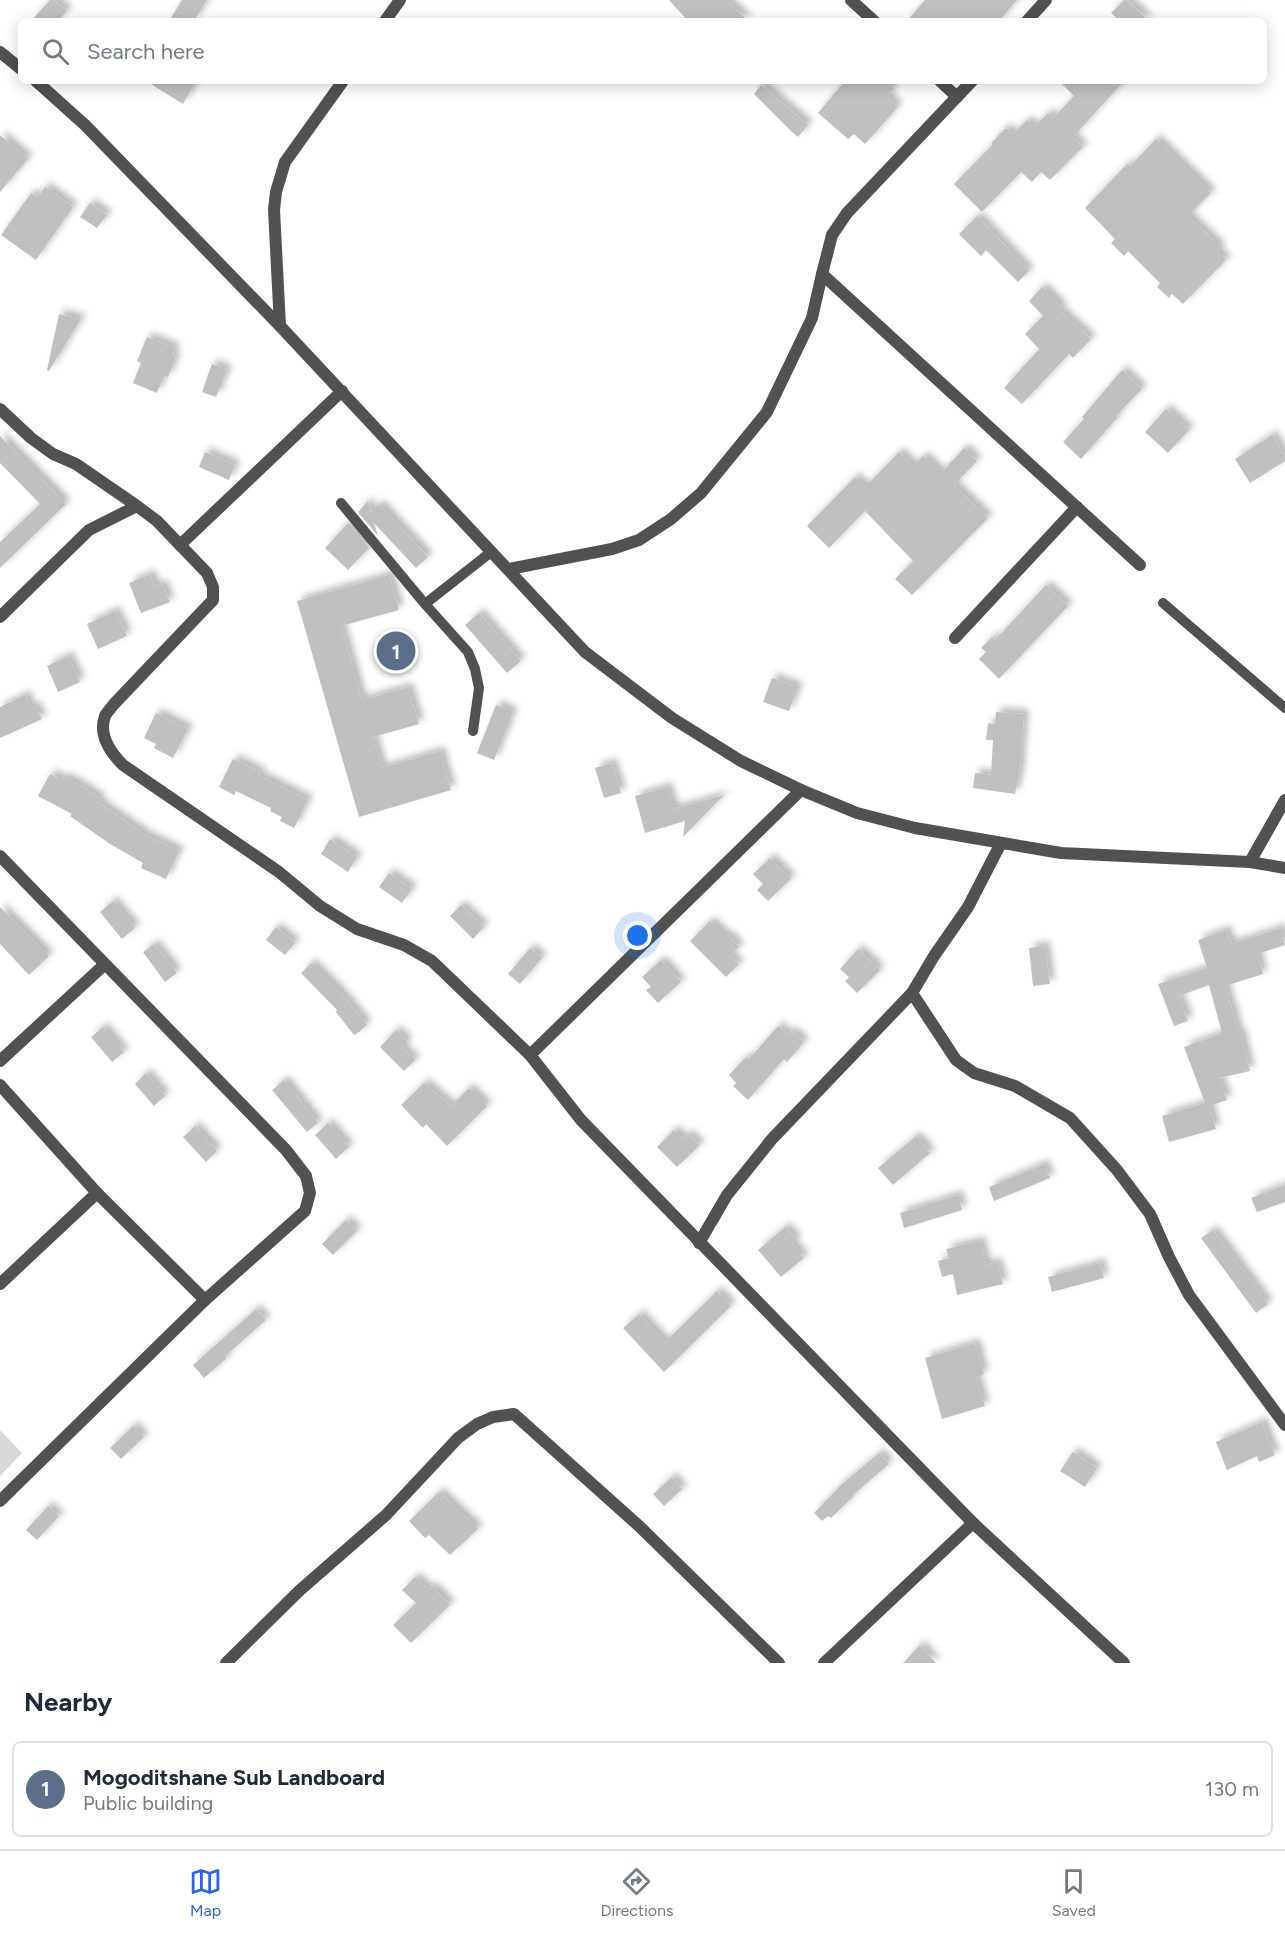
<!DOCTYPE html>
<style>
:root{--surface:#fff;--page:#f2f2f3;--text:#1f2937;--muted:#747a83;--line:#e0e1e3;--accent:#2563eb}
body{margin:0;font-family:Figtree,sans-serif;background:var(--page);color:var(--text)}
.you{position:absolute;left:638px;top:936px;width:21px;height:21px;margin:-15px;border:4px solid #fff;border-radius:50%;background:#1a73e8;box-shadow:0 0 0 9px #1a73e833}
.badge{display:grid;place-items:center;width:39px;height:39px;border-radius:50%;background:var(--accent);color:#fff;font-size:20px;font-weight:700}
.pin{position:absolute;translate:-50% -50%;border:3px solid #fff;box-shadow:0 2px 6px #0006}
.list{margin:0;padding:0;list-style:none}
h2{display:flex;justify-content:space-between;align-items:center;height:78px;margin:0;padding:0 24px;font-size:26px}
h2 small{font-size:20px;font-weight:400;color:var(--muted)}
.list li{display:grid;grid-template-columns:39px 1fr auto;gap:18px;align-items:center;box-sizing:border-box;height:96px;margin:0 12px 12px;padding:0 12px;border:2px solid var(--line);border-radius:9px}
.list b{display:block;font-size:22px;white-space:nowrap}
.list p{margin:0;font-size:20px;white-space:nowrap;color:var(--muted)}
.list em{font-size:20px;font-style:normal;color:var(--muted)}
.icon{flex:none;width:33px;height:33px;fill:none;stroke:currentColor;stroke-width:2;stroke-linecap:round;stroke-linejoin:round}
.map{position:relative;flex:none;width:1285px;height:1663px;overflow:hidden}
.search{position:absolute;background:var(--surface);box-shadow:0 3px 15px #0003;left:18px;right:18px;top:18px;height:66px;display:flex;align-items:center;gap:15px;box-sizing:border-box;padding:0 21px;border-radius:9px;color:var(--muted);font-size:22px}
.sheet{height:186px;background:var(--surface)}
nav{display:flex;justify-content:space-around;align-items:center;box-sizing:border-box;height:84px;border-top:2px solid var(--line);background:var(--surface);font-size:16px;color:var(--muted)}
nav a{display:grid;justify-items:center;gap:3px}
nav .on{color:var(--accent)}
.map>svg:first-child{display:block}
.green{fill:#d8d8d8}
.building{fill:#c0c0c0;filter:url(#shadow)}
.lines{fill:none;stroke-linecap:round;stroke-linejoin:round}
.service{stroke:#515151;stroke-width:10}
.minor{stroke:#515151;stroke-width:12}
</style>
<div class="map">
<svg width="1285" height="1663" viewBox="0 0 1285 1663">
<defs>
<filter id="shadow"><feDropShadow dx="5" dy="-5" stdDeviation="3" flood-color="#0004"/></filter>
</defs>
<rect width="100%" height="100%" fill="#fff"/>
<!-- green -->
<polygon class="green" points="0,1430 22,1453 0,1476"/>
<!-- building -->
<g class="building">
<polygon points="50,0 53,0 67,10 59,21 31,21"/>
<polygon points="182,0 207,0 194,21 169,21"/>
<polygon points="669,0 726,0 748,21 688,21"/>
<polygon points="925,0 1017,0 999,21 907,21"/>
<polygon points="1124,0 1127,0 1149,21 1120,21 1111,13"/>
<polygon points="146,81 196,81 183,104"/>
<polygon points="845,81 886,81 894,88 887,96 898,107 865,144 854,134 848,139 818,113"/>
<polygon points="1059,81 1124,81 1073,137 1083,147 1050,180 1041,172 1032,182 1021,172 982,212 954,184 993,144 991,143 1006,128 1013,134 1027,120 1034,127 1048,113 1053,118 1074,96"/>
<polygon points="761,85 808,125 798,137 791,131 754,94"/>
<polygon points="0,135 28,159 0,192"/>
<polygon points="1156,139 1211,193 1188,216 1220,247 1217,251 1226,260 1183,304 1172,294 1169,298 1157,287 1160,283 1128,251 1124,256 1111,243 1115,239 1085,208 1127,164 1130,166"/>
<polygon points="45,187 73,207 36,260 1,235 31,193 37,198"/>
<polygon points="90,203 107,215 97,228 80,217"/>
<polygon points="977,216 1029,271 1018,282 986,250 981,256 959,234"/>
<polygon points="1042,287 1062,307 1059,310 1091,339 1073,358 1069,354 1022,404 1004,388 1039,349 1025,334 1043,316 1029,301"/>
<polygon points="59,314 81,319 49,371 47,370"/>
<polygon points="147,337 175,348 172,356 176,357 168,377 164,376 157,393 133,383 141,363 137,361"/>
<polygon points="212,364 227,370 216,397 202,392"/>
<polygon points="1122,370 1142,389 1116,416 1118,417 1081,459 1063,442 1084,419 1082,417"/>
<polygon points="1166,409 1189,430 1168,453 1145,432"/>
<polygon points="1272,435 1285,456 1285,461 1250,483 1235,459"/>
<polygon points="0,436 66,504 0,568 0,542 40,504 0,463"/>
<polygon points="964,448 977,461 954,485 988,518 912,595 895,579 913,561 865,511 829,548 807,526 855,477 865,487 899,452 913,466 923,456 941,473"/>
<polygon points="205,452 235,465 229,480 199,467"/>
<polygon points="368,501 371,512 379,504 428,557 416,568 374,523 378,536 358,512"/>
<polygon points="348,523 369,548 348,570 325,548"/>
<polygon points="150,574 155,587 162,584 170,602 141,613 129,583"/>
<polygon points="389,575 399,610 341,626 362,700 408,687 419,724 373,737 382,768 440,751 451,790 359,817 297,601"/>
<polygon points="1046,585 1068,606 999,679 979,659 986,652 981,648 992,637 995,640"/>
<polygon points="115,611 127,636 98,649 87,624"/>
<polygon points="479,613 521,661 507,673 465,625"/>
<polygon points="68,656 80,682 58,692 47,666"/>
<polygon points="772,678 798,687 789,711 763,702"/>
<polygon points="25,695 31,708 35,706 42,719 0,738 0,707"/>
<polygon points="496,705 513,712 494,760 477,753"/>
<polygon points="996,712 1024,714 1020,769 1015,794 973,788 975,773 991,775 993,740 986,740 988,723 995,724"/>
<polygon points="156,713 188,729 173,758 154,748 156,744 144,738"/>
<polygon points="233,759 260,772 258,775 308,800 294,828 280,821 282,817 270,811 271,808 236,791 234,795 219,787"/>
<polygon points="612,763 621,793 604,798 595,768"/>
<polygon points="50,774 63,780 64,777 81,786 101,799 99,803 147,836 179,851 166,879 141,868 143,863 110,844 70,816 72,814 38,796"/>
<polygon points="667,787 674,809 724,795 683,837 685,821 645,833 635,796"/>
<polygon points="330,839 357,857 348,872 321,854"/>
<polygon points="770,858 791,879 768,901 757,890 763,884 753,874"/>
<polygon points="389,873 412,889 402,903 379,887"/>
<polygon points="113,901 135,928 122,939 100,912"/>
<polygon points="461,905 484,927 473,939 450,916"/>
<polygon points="0,907 49,956 29,975 0,944"/>
<polygon points="710,921 726,937 728,935 739,947 730,956 739,964 726,977 690,941"/>
<polygon points="276,927 295,943 285,955 266,940"/>
<polygon points="1281,928 1285,945 1257,954 1263,974 1225,986 1239,1034 1241,1034 1250,1071 1219,1078 1227,1100 1209,1106 1216,1129 1169,1142 1162,1116 1205,1103 1184,1047 1222,1033 1209,985 1179,996 1188,1021 1174,1026 1158,984 1207,968 1198,940 1226,930 1231,944"/>
<polygon points="154,944 177,973 165,982 143,952"/>
<polygon points="1045,946 1050,984 1033,986 1029,948"/>
<polygon points="530,948 542,958 520,984 508,974"/>
<polygon points="858,949 880,970 857,993 845,981 849,977 840,969"/>
<polygon points="661,960 681,982 658,1003 646,990 651,987 642,977"/>
<polygon points="311,963 340,992 367,1025 359,1032 354,1035 336,1012 337,1010 301,973"/>
<polygon points="778,1026 788,1035 791,1031 804,1042 787,1062 784,1059 748,1100 733,1086 736,1083 729,1075 746,1057 749,1059"/>
<polygon points="103,1027 124,1052 112,1062 91,1037"/>
<polygon points="396,1030 408,1042 402,1048 415,1060 404,1071 380,1047"/>
<polygon points="146,1073 165,1096 154,1106 135,1084"/>
<polygon points="284,1080 318,1123 307,1132 272,1090"/>
<polygon points="424,1083 451,1106 469,1088 487,1106 447,1146 426,1124 423,1128 401,1105"/>
<polygon points="328,1123 349,1147 336,1159 315,1135"/>
<polygon points="195,1126 217,1151 206,1162 183,1137"/>
<polygon points="674,1130 683,1139 688,1134 700,1145 677,1167 657,1147"/>
<polygon points="916,1136 930,1153 893,1185 878,1168"/>
<polygon points="1044,1164 1050,1178 994,1201 989,1187"/>
<polygon points="1285,1185 1285,1202 1257,1212 1251,1198"/>
<polygon points="958,1195 962,1210 904,1228 900,1213"/>
<polygon points="346,1220 357,1231 333,1255 322,1244"/>
<polygon points="785,1227 796,1239 792,1243 804,1258 781,1277 758,1250"/>
<polygon points="1213,1230 1268,1304 1256,1313 1201,1238"/>
<polygon points="980,1241 986,1265 997,1262 1003,1284 957,1295 953,1274 942,1277 938,1261 949,1258 946,1249"/>
<polygon points="1100,1263 1104,1278 1052,1292 1048,1277"/>
<polygon points="717,1291 731,1306 664,1372 623,1328 639,1314 665,1342"/>
<polygon points="256,1309 266,1320 225,1356 227,1358 204,1378 193,1365"/>
<polygon points="975,1343 984,1374 976,1378 985,1406 942,1419 925,1358"/>
<polygon points="1262,1422 1275,1455 1259,1462 1257,1456 1227,1470 1216,1442"/>
<polygon points="133,1426 144,1437 121,1459 110,1448"/>
<polygon points="1073,1452 1097,1468 1085,1487 1060,1471"/>
<polygon points="879,1453 889,1464 853,1495 854,1496 831,1518 828,1516 822,1521 814,1513 842,1484"/>
<polygon points="672,1477 682,1489 664,1506 653,1494"/>
<polygon points="439,1492 478,1529 450,1555 429,1535 425,1538 409,1521"/>
<polygon points="48,1506 59,1516 37,1540 26,1530"/>
<polygon points="415,1577 429,1590 433,1587 450,1605 411,1643 393,1625 416,1603 402,1590"/>
<polygon points="920,1645 936,1663 903,1663"/>
</g>
<g class="lines">
<!-- service -->
<g class="service">
<polyline points="341,503 425,604 468,652 475,669 479,688 473,731"/>
<polyline points="1163,603 1285,708"/>
<polyline points="425,604 491,552"/>
</g>
<!-- minor -->
<g class="minor">
<polyline points="851,0 874,21"/>
<polyline points="385,21 400,0"/>
<polyline points="1027,21 1046,0"/>
<polyline points="0,52 21,69"/>
<polyline points="36,81 85,125 280,326 585,652 672,718 741,761 801,790 857,813 915,828 1061,853 1250,862 1285,868"/>
<polyline points="940,81 957,97"/>
<polyline points="972,81 847,213 832,235 822,274 1140,565"/>
<polyline points="280,326 274,210 276,192 285,162 343,81"/>
<polyline points="0,409 31,438 53,454 76,464 137,506"/>
<polyline points="180,545 342,391"/>
<polyline points="509,569 612,549 639,540 671,519 701,493 767,412 812,318 822,274"/>
<path d="M 0,617 L 89,530 L 137,506 L 157,521 L 207,573 L 213,587 L 213,600 L 114,704 C 112,707 107,712 105,716 C 98,735 111,753 123,765 L 279,872 L 320,906 L 357,929 L 404,945 L 432,961 L 530,1055 L 581,1120 L 973,1523 L 1124,1663"/>
<polyline points="955,638 1077,507"/>
<polyline points="0,856 286,1150 306,1176 310,1193 305,1211 205,1300 0,1501"/>
<polyline points="1250,862 1285,800"/>
<polyline points="912,993 956,1060 974,1073 1015,1086 1070,1118 1117,1170 1150,1214 1169,1257 1189,1295 1285,1425"/>
<polyline points="530,1055 801,790"/>
<polyline points="0,1061 104,965"/>
<polyline points="0,1085 97,1193 205,1300"/>
<polyline points="699,1243 727,1195 772,1139 912,993 934,956 968,907 1001,843"/>
<polyline points="0,1284 97,1193"/>
<polyline points="226,1663 299,1591 386,1515 458,1438 477,1424 493,1417 514,1414 639,1526 779,1663"/>
<polyline points="824,1663 973,1523"/>
</g>
</g>
</svg>
<div class="you"></div>
<div class="pin badge" style="left:396px;top:651px;background:#5c6f8a">1</div>
<div class="search"><svg class="icon" aria-label="search" viewBox="0 0 24 24"><circle cx="10" cy="10" r="6"/><path d="M15 15l6 6"/></svg>Search here</div>
</div>
<section class="sheet">
<h2>Nearby<small></small></h2>
<ul class="list">
<li><span class="badge" style="background:#5c6f8a">1</span><div><b>Mogoditshane Sub Landboard</b><p>Public building</p></div><em>130 m</em></li>
</ul>
</section>
<nav>
<a class="on"><svg class="icon" aria-label="map" viewBox="0 0 24 24"><path d="M3 6l6-2 6 2 6-2v14l-6 2-6-2-6 2zM9 4v14M15 6v14"/></svg>Map</a>
<a><svg class="icon" aria-label="directions" viewBox="0 0 24 24"><path d="M12 3l9 9-9 9-9-9zM9 14v-3h6M13 9l2 2-2 2"/></svg>Directions</a>
<a><svg class="icon" aria-label="saved" viewBox="0 0 24 24"><path d="M7 4h10v16l-5-4-5 4z"/></svg>Saved</a>
</nav>
